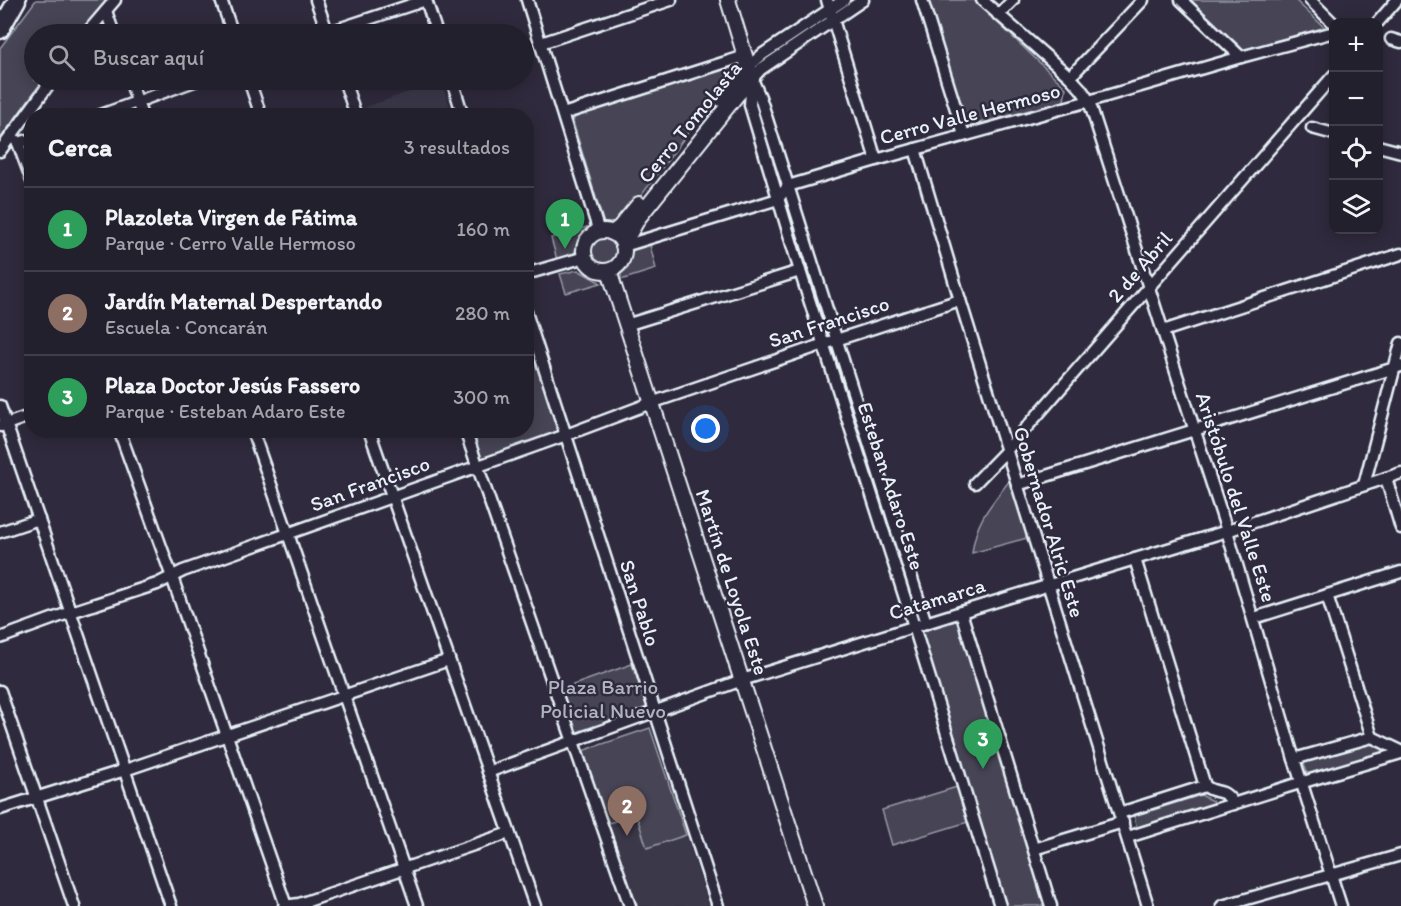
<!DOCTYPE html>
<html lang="es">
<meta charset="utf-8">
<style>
:root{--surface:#23202e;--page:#2b2836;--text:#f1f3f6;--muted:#a3a3aa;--line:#403e4a;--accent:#8bbbb9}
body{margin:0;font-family:Itim,sans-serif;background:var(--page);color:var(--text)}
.controls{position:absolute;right:18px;top:18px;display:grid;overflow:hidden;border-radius:12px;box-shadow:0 3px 15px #0003}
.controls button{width:54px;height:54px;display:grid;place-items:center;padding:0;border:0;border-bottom:2px solid var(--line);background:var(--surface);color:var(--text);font:30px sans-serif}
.you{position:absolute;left:706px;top:429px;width:21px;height:21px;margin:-15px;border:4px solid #fff;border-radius:50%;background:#1a73e8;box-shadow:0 0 0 9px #1a73e833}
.badge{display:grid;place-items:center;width:39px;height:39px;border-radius:50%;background:var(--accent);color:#fff;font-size:20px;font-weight:700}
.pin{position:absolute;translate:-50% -50px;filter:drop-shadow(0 2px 3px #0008)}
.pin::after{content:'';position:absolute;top:32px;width:21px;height:18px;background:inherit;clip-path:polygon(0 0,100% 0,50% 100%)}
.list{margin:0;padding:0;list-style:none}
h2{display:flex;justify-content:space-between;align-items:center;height:78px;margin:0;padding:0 24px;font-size:26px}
h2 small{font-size:20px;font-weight:400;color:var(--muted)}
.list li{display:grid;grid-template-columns:39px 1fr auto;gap:18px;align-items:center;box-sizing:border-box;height:84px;padding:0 24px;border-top:2px solid var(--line)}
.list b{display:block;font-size:22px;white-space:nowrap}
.list p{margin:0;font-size:20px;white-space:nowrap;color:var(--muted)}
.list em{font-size:20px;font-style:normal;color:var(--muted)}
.icon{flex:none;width:33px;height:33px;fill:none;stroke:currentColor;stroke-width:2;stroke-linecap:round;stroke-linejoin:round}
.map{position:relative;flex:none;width:1401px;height:906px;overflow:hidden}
.search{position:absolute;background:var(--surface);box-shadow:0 3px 15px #0003;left:24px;top:24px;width:510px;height:66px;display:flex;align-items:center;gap:15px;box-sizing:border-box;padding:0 21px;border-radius:33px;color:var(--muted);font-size:22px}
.panel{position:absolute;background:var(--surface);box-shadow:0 3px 15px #0003;left:24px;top:108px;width:510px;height:330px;border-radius:24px}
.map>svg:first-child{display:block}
.built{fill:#3b3749}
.green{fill:#464455;stroke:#979aa6;stroke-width:1.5}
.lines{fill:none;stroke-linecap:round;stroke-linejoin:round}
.minor-casing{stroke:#e8f1f8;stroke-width:15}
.major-casing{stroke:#e8f1f8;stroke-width:18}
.highway-casing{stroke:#e8f1f8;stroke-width:21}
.minor{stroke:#2f2a3d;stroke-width:10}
.major{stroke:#2f2a3d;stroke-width:14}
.highway{stroke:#2f2a3d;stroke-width:16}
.labels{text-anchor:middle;stroke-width:5;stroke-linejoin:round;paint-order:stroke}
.street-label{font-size:21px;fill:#e8f1f8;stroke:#2f2a3d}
.park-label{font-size:21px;fill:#afb4bf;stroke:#2f2a3d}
</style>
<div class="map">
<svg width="1401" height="906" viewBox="0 0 1401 906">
<rect width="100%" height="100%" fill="#2f2a3d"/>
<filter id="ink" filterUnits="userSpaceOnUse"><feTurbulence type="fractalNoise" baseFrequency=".0167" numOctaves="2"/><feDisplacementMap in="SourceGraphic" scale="12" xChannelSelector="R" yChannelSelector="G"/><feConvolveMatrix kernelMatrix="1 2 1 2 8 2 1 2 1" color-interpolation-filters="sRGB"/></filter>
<g filter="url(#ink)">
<!-- built -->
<g class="built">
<polygon points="441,81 453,115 365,115 362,108"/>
<polygon points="636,814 647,847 686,835 709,906 634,906 606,824"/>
</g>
<!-- green -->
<g class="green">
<polygon points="36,0 108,0 78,34 34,34 34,80 43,80 0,139 0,48"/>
<polygon points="927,0 974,0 1066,88 1064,101 968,126"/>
<polygon points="1187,0 1295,0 1327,30 1244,54"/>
<polygon points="729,67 732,69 732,74 620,224 614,228 605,227 573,122 575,117 580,114"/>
<polygon points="790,206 830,333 825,334 786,207"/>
<polygon points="587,227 584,236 577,243 574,255 557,260 551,238"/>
<circle cx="604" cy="252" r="15"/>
<polygon points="650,245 656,269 621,280 621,274 628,268 633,250"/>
<polygon points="578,270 601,283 566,293 560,274"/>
<polygon points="527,338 559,433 482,459 472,431 526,430"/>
<polygon points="836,350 921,617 915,619 830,352"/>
<path d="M 1010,480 L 1027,538 L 972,553 C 976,520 990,506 1010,480 Z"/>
<polygon points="959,620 1047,906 1004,906 920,632"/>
<polygon points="632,664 647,708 574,733 559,690"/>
<polygon points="650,728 686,835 647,848 636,814 606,824 582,751"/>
<polygon points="1367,743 1393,752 1308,776 1303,761"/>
<polygon points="957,787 968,822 892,845 882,810"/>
<polygon points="1201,795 1218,804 1137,829 1134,816"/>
</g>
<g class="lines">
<!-- minor casing -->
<g class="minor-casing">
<g id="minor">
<polyline points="221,0 233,34"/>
<polyline points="316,0 328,34"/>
<polyline points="426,0 437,34"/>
<polyline points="527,0 599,232"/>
<polyline points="827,0 876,160"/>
<polyline points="922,0 964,135"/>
<polyline points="982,0 1070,77 1081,89 1089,101 1227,531 1294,759 1341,906"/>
<polyline points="1181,0 1241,57"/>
<polyline points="1310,0 1334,24"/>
<polyline points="106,11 114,34"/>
<polyline points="998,15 1013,0"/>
<polyline points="1378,22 1397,0"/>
<polyline points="86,34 115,0"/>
<polyline points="323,34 426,0"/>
<polyline points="1391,39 1401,42"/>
<polyline points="541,43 671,0"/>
<polyline points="749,66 763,54 844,0"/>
<polyline points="1070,77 1143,0"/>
<polyline points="752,79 750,105 800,271 911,617 1000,906"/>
<polyline points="752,79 760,97 926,623"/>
<polyline points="752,79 761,69 863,0"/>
<polyline points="130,80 142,116"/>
<polyline points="249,80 261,116"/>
<polyline points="344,80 356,116"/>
<polyline points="452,80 463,116"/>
<polyline points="563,114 745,56"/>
<polyline points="98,116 197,80"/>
<polyline points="1312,128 1334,134"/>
<polyline points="11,135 18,143 32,181"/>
<polyline points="18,143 32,139"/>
<polyline points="1378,146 1401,152"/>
<polyline points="915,149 960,300 1148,906"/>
<polyline points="0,151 52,80"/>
<polyline points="624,246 778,199 788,186 876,160 1089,101 1241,57 1334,32"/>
<polyline points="526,274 585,257"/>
<polyline points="526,312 718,906"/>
<polyline points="626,325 800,271"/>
<polyline points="1163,331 1401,254"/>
<polyline points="0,406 171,906"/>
<polyline points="1,426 32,415"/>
<polyline points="119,430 172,577 286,906"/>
<polyline points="252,430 417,906"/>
<polyline points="369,430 535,906"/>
<polyline points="465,430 630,906"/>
<polyline points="1386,478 1401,528"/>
<polyline points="975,483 1006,451 1334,75"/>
<polyline points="1017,485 1401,366"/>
<polyline points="1364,485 1401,343"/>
<polyline points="0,532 39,519"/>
<polyline points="1135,559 1205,786"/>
<polyline points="1327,595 1372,737"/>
<polyline points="961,612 1051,906"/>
<polyline points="1254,618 1401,572"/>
<polyline points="0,638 71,612 157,584 183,571 566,435 651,403 830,342 960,300"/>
<polyline points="0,691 74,906"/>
<polyline points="1294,759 1372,737 1401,751"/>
<polyline points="488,772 742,680 961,612 1227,531 1401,473"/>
<polyline points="0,809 125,770 449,660"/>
<path d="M 1120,813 L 1205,786 C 1213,792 1215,790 1223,793 C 1228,795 1231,800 1234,804"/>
<polyline points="1128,837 1290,786 1401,753"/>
<polyline points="1034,849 1123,822"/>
<polyline points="284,906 299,904 509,833"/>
<polyline points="1222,906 1401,855"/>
</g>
</g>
<!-- major casing -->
<g class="major-casing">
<g id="major">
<polyline points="721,99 749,66"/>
<circle cx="604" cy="251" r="20"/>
<polyline points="612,233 620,227 639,204"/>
<polyline points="623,245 639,217 736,96 752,79 728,0"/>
<polyline points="609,271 815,906"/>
</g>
</g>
<!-- highway casing -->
<g class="highway-casing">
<polyline id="highway" points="0,30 17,0"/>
</g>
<!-- minor -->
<use href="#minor" class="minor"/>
<!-- major -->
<use href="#major" class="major"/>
<!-- highway -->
<use href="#highway" class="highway"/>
</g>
</g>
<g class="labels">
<!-- street labels -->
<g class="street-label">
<text transform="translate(970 114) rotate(-15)" y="7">Cerro Valle Hermoso</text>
<text transform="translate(690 122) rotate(-51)" y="7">Cerro Tomolasta</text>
<text transform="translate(1140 267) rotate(-49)" y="7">2 de Abril</text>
<text transform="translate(829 322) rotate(-18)" y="7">San Francisco</text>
<text transform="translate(370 484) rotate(-20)" y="7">San Francisco</text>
<text transform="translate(891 486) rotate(72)" y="7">Esteban Adaro Este</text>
<text transform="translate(1236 497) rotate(72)" y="7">Aristóbulo del Valle Este</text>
<text transform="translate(1049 522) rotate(73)" y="7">Gobernador Alric Este</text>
<text transform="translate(732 582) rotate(72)" y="7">Martín de Loyola Este</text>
<text transform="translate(937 599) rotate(-17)" y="7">Catamarca</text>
<text transform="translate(640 603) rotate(72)" y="7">San Pablo</text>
</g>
<!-- park labels -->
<g class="park-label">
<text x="603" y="694">Plaza Barrio<tspan x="603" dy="24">Policial Nuevo</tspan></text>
</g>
</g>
</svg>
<div class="controls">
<button>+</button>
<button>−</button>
<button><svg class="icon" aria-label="locate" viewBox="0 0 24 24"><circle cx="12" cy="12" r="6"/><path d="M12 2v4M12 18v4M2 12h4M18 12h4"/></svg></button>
<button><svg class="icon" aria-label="layers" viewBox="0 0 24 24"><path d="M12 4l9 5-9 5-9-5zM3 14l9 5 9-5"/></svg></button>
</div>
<div class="you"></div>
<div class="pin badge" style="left:565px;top:249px;background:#2e9e5b">1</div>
<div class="pin badge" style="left:627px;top:836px;background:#8d6e63">2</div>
<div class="pin badge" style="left:983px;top:769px;background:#2e9e5b">3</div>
<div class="search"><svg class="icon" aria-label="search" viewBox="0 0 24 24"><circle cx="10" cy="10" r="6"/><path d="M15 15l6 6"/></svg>Buscar aquí</div>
<section class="panel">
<h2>Cerca<small>3 resultados</small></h2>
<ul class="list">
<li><span class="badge" style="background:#2e9e5b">1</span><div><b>Plazoleta Virgen de Fátima</b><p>Parque · Cerro Valle Hermoso</p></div><em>160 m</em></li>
<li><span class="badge" style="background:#8d6e63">2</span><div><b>Jardín Maternal Despertando</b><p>Escuela · Concarán</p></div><em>280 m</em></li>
<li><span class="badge" style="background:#2e9e5b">3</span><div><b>Plaza Doctor Jesús Fassero</b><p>Parque · Esteban Adaro Este</p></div><em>300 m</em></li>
</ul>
</section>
</div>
